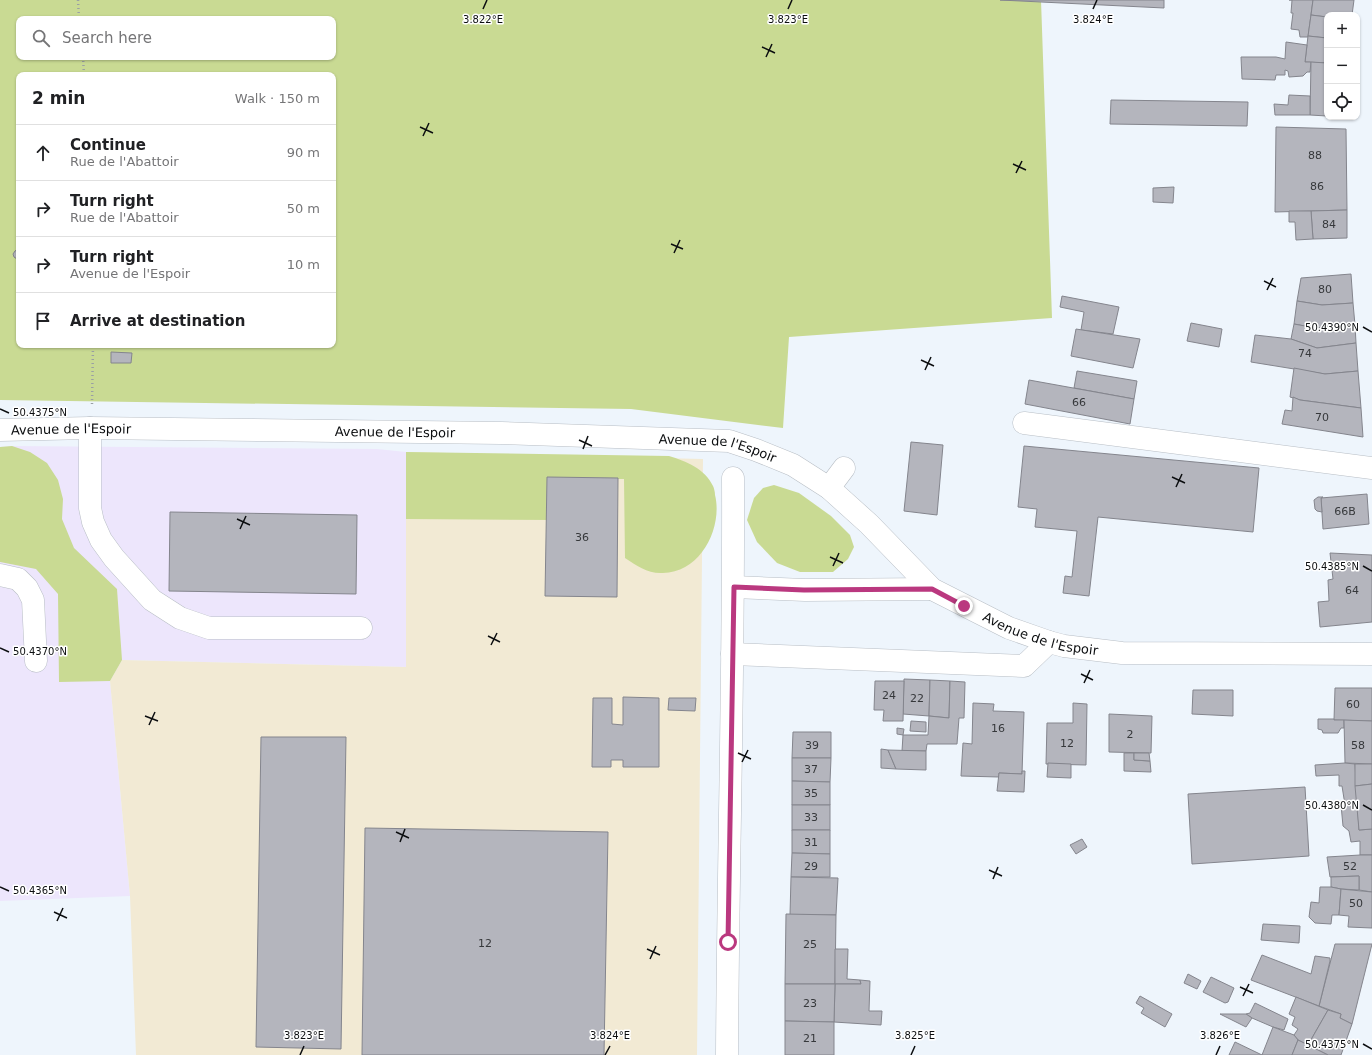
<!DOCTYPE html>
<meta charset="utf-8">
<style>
:root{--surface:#fff;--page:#f2f2f2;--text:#202124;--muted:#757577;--line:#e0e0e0}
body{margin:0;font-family:"DejaVu Sans",sans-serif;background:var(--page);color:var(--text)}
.controls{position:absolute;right:12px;top:12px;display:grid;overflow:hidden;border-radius:8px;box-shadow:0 1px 3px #0004}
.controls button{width:36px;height:36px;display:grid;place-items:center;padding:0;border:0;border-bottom:1px solid var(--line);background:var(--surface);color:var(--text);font:20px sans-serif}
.stop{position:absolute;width:12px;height:12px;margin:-9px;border:3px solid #ba387f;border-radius:50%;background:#fff}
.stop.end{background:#ba387f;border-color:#fff;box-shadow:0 1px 4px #0008}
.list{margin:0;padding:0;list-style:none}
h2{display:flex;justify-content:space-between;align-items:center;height:52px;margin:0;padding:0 16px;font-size:17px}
h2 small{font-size:13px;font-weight:400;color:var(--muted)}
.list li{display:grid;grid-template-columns:26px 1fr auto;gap:12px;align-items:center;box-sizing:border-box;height:56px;padding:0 16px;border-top:1px solid var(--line)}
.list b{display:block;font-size:15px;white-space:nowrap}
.list p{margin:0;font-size:13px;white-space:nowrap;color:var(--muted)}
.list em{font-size:13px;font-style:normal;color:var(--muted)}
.icon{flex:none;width:22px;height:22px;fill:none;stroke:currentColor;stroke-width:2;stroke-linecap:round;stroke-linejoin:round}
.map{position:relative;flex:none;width:1372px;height:1055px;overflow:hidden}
.search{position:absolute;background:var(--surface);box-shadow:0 1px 3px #0004;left:16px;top:16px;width:320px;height:44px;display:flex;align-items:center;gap:10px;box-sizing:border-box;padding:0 14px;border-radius:8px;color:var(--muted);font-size:15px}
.panel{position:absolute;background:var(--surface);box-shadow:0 1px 3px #0004;left:16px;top:72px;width:320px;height:276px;border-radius:8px}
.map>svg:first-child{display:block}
.commercial{fill:#ede6fc}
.industrial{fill:#f2ead4}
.green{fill:#c9da93;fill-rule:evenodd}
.building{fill:#b4b5bd;stroke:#84858d}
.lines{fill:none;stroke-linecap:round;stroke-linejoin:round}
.minor-casing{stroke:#b8bec5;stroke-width:23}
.path{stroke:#9a9fa4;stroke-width:2.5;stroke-dasharray:1 3;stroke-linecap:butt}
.minor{stroke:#fff;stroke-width:22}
.route{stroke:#ba387f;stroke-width:5}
.ticks{fill:none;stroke:#0c0e10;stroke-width:1.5}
.labels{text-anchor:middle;stroke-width:3;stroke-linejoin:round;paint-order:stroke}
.number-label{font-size:11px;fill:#36383b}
.street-label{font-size:13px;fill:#0c0e10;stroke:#fff}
.ticks-label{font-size:10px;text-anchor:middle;fill:#0c0e10;stroke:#fff;stroke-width:3;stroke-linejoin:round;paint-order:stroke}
</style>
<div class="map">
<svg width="1372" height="1055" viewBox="0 0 1372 1055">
<rect width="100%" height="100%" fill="#eef5fc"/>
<!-- commercial -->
<polygon class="commercial" points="12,446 377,449 406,452 406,667 122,660 110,681 130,896 0,901 0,447"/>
<!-- industrial -->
<polygon class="industrial" points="406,452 703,459 697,1055 136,1055 130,896 110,681 122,660 406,667"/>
<!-- green -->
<g class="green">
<path d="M 0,0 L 1041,0 L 1052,318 L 789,337 L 783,428 L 631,409 L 0,400 ZM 19,19 L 333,19 L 333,57 L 19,57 ZM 19,75 L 333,75 L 333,345 L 19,345 Z"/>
<polygon points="12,446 30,452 47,463 58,480 63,499 62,519 74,548 117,589 122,660 110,681 59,682 58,594 36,569 0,562 0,447"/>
<path d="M 406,452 L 669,456 C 686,461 705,469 713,486 C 714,488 715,492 715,495 C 723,527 701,573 663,573 C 648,574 637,566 625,558 L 624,479 L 554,479 L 555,520 L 406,519 Z"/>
<polygon points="774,485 799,493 831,516 850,535 854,547 848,559 833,572 800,572 777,563 757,542 747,520 754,498 763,488"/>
</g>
<!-- building -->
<g class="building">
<polygon points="1000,0 1164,0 1164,8"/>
<polygon points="1289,0 1313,0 1308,37 1300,37 1299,30 1291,29 1293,13 1291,13 1292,0"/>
<polygon points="1313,0 1354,0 1352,15 1327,15 1327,17 1311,15"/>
<polygon points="1311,15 1327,17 1327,38 1308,36"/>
<polygon points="1308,36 1327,38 1327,63 1305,62"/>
<polygon points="1286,42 1307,45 1305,62 1311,62 1310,72 1307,72 1303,76 1289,77 1288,71 1285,70 1285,75 1276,75 1275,80 1242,79 1241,57 1276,57 1285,59"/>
<polygon points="1311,62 1327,63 1327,116 1310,115"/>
<polygon points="1289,95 1310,96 1310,115 1275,115 1274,104 1288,105"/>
<polygon points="1111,100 1248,102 1247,126 1110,124"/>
<polygon points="1276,127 1346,129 1347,210 1275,212"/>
<polygon points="1174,187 1173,203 1153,202 1153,188"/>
<polygon points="1347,210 1347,238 1313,239 1311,211"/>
<polygon points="1289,211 1311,211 1313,239 1296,240 1295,222 1289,222"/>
<polygon points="18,249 19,259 17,259 14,257 13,254 15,251"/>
<polygon points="1351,274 1353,303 1322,305 1297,301 1301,278"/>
<polygon points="1062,296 1119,307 1113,334 1081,330 1084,312 1060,307"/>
<polygon points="1297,301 1322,305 1353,303 1355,325 1316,328 1294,324"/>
<polygon points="1191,323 1222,329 1219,347 1187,341"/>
<polygon points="1294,324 1316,328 1355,325 1356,343 1317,348 1291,339"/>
<polygon points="1076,329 1140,339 1133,368 1071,356"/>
<polygon points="1255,335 1291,339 1317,348 1356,343 1358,371 1325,374 1251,362"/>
<polygon points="111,352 132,353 131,363 111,363"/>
<polygon points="1294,368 1325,374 1358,371 1361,408 1300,400 1290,397"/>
<polygon points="1077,371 1137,381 1134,399 1074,388"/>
<polygon points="1029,380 1134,399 1130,424 1025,404"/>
<polygon points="1293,397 1300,400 1361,408 1363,437 1282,424 1285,410 1292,411"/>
<polygon points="911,442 943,445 937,515 904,511"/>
<polygon points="1024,446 1259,468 1253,532 1098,517 1089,596 1063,593 1065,576 1072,577 1077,531 1035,527 1037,509 1018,507"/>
<polygon points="547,477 618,478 617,597 545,596"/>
<polygon points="1367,494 1369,524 1323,529 1321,498"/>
<polygon points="1318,497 1323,497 1321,498 1322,512 1317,511 1315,509 1314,500"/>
<polygon points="170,512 357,515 356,594 169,591"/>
<polygon points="1330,553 1372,555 1372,622 1320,627 1318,602 1329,601 1328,580 1333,579"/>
<polygon points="904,679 930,680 929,716 903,714"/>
<polygon points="930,680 950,681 949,718 929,716"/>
<polygon points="875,681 904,681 903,721 883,721 884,710 874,710"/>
<polygon points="950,681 965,682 964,718 959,718 957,744 927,744 926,751 902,751 903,735 928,735 929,716 949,718"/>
<polygon points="1335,688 1372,688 1372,721 1334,720"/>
<polygon points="1193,690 1233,690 1233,716 1192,714"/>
<polygon points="623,697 659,698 659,767 623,767 623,760 611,760 611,767 592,767 593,698 612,698 612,724 623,725"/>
<polygon points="669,698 696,698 695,711 668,710"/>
<polygon points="973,703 994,704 993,711 1024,712 1022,774 999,773 999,777 961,776 963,743 972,744"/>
<polygon points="1073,703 1087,704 1086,765 1046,764 1047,723 1073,723"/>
<polygon points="1109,714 1152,716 1151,753 1109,752"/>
<polygon points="1318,719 1334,719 1334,720 1344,720 1344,728 1341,728 1338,733 1323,733 1322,730 1318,729"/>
<polygon points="1344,720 1372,721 1372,764 1345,763"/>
<polygon points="911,721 926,722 926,732 910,731"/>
<polygon points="897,728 904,729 903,735 897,734"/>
<polygon points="793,732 831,732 831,758 792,758"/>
<polygon points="261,737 346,737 341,1049 256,1047"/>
<polygon points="881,749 888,750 896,769 881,768"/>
<polygon points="888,750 926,751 926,770 896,769"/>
<polygon points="1124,753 1134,753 1134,760 1150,761 1151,772 1124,771"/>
<polygon points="1134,753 1149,753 1150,761 1134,760"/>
<polygon points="792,758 831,758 830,782 792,781"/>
<polygon points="1048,763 1071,764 1071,778 1047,777"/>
<polygon points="1345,763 1355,764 1359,830 1372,829 1372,855 1360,855 1360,841 1351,842 1349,831 1343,826 1341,805 1345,805 1342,786 1339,786 1339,775 1316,776 1315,765"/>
<polygon points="1355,764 1372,764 1372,784 1355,786"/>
<polygon points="1022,771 1025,771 1024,792 997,791 999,773 1022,774"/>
<polygon points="792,781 830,782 830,805 792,805"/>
<polygon points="1372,784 1372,829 1359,830 1355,786"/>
<polygon points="1305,787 1309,856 1192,864 1188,794"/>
<rect x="792" y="805" width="38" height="25"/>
<polygon points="365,828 608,832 604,1055 362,1055"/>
<polygon points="792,830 830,830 830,854 792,853"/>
<polygon points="1082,839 1087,847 1076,854 1070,845"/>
<polygon points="792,853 830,854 830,877 791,877"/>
<polygon points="1360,855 1372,855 1372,892 1359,890 1359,876 1330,877 1327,857"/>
<polygon points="1359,876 1359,890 1341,889 1331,887 1331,877"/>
<polygon points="791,877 838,878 836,915 790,915"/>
<polygon points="1320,887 1331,887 1341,889 1339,915 1332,915 1331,924 1315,923 1309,917 1311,902 1319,903"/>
<polygon points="1341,889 1372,892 1372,928 1348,927 1349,916 1339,915"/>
<polygon points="786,914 836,915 835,984 785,984"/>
<polygon points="1263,924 1300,926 1299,943 1261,940"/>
<polygon points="1335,944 1372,944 1352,1024 1340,1018 1341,1014 1319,1006"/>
<polygon points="835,949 848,949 847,979 860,980 861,984 835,984"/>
<polygon points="1262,955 1311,974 1315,956 1330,958 1330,961 1319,1006 1251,980"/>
<polygon points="1188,974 1201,981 1197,989 1184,983"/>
<polygon points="1211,977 1234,988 1228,1002 1225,1003 1203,992"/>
<polygon points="860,980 870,981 869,1011 882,1011 881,1025 834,1022 835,984 861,984"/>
<polygon points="785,984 835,984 834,1022 785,1021"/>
<polygon points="1140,996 1172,1014 1165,1027 1141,1013 1144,1008 1136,1003"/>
<polygon points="1296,997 1328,1010 1308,1045 1298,1040 1294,1035 1298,1029 1292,1025 1295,1017 1289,1014"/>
<polygon points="1255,1003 1288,1019 1284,1030 1273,1027 1252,1018 1246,1014 1250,1013"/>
<polygon points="1328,1010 1341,1014 1340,1018 1352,1024 1341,1055 1328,1055 1308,1045"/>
<polygon points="1220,1014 1246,1014 1252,1018 1246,1027"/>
<polygon points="785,1021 834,1022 834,1055 785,1055"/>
<polygon points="1273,1027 1294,1035 1298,1040 1292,1055 1262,1055"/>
<polygon points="1298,1040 1328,1055 1292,1055"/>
<polygon points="1235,1042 1262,1055 1229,1055"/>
</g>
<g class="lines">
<!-- minor casing -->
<g class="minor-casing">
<g id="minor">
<polyline points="1024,423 1372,468"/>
<polyline points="90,428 90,508 93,522 101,540 114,558 152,600 180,618 209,628 361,628"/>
<path id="s1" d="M 0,430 L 90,428 L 501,433 L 729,441 L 756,450 L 793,465 L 829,488 L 869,524 L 932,589 L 1009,628 L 1049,642 L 1064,646 L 1122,653 L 1372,654"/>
<polyline points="829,488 844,468"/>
<polyline points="0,575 18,579 27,588 33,600 36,661"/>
<polyline points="734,587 805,590 932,589"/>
<polyline points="732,654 1024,666 1049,642"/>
<path d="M 727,1055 C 728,863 734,670 733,478"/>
</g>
</g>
<!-- path -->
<g class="path">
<polyline points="78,0 79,19"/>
<polyline points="83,57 84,75"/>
<polyline points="92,404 93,345"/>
</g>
<!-- minor -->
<use href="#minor" class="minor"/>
</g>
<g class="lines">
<!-- route -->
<polyline class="route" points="728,942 734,587 804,590 932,589 964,606"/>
</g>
<!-- ticks -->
<path class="ticks" d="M 483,9 L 487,0M 788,9 L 792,0M 1093,9 L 1097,0M 762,47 L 775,53M 766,57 L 772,44M 420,127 L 433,133M 423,136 L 429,123M 1013,164 L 1026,170M 1016,173 L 1022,161M 671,244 L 683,249M 674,253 L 680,240M 1264,281 L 1276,287M 1267,290 L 1273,278M 1363,327 L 1372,332M 921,360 L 934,366M 925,370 L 931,357M 0,409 L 9,413M 579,440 L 592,446M 583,449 L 588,436M 1172,477 L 1185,483M 1176,487 L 1182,474M 237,519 L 250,525M 240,529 L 246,516M 830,557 L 843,563M 833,566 L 839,553M 1363,566 L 1372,571M 488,636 L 500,642M 491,645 L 497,633M 0,648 L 9,652M 1081,674 L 1093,680M 1084,683 L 1090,670M 145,716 L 158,721M 149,725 L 155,712M 738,753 L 751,759M 742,762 L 748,750M 1363,805 L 1372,810M 396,832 L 409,838M 400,842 L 405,829M 989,870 L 1002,876M 993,879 L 998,867M 0,887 L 9,891M 54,912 L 67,918M 57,921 L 63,908M 647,949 L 660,955M 650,959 L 656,946M 1240,987 L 1253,993M 1243,996 L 1249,984M 1363,1044 L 1372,1049M 300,1055 L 304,1046M 605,1055 L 610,1046M 911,1055 L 915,1046M 1216,1055 L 1220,1046"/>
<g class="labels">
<!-- number labels -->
<g class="number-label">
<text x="1315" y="159">88</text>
<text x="1317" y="190">86</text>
<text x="1329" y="228">84</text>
<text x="1325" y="293">80</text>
<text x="1305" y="357">74</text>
<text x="1079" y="406">66</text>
<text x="1322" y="421">70</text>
<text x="1345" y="515">66B</text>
<text x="582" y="541">36</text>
<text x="1352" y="594">64</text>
<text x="889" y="699">24</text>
<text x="917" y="702">22</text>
<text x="1353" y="708">60</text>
<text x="998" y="732">16</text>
<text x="1130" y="738">2</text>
<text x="1067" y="747">12</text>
<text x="812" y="749">39</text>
<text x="1358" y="749">58</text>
<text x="811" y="773">37</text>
<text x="811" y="797">35</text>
<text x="811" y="821">33</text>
<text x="811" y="846">31</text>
<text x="811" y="870">29</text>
<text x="1350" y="870">52</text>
<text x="1356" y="907">50</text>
<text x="485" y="947">12</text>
<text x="810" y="948">25</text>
<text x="810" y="1007">23</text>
<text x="810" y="1042">21</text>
</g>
<!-- street labels -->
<g class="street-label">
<text dy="5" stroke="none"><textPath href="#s1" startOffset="71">Avenue de l'Espoir</textPath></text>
<text dy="5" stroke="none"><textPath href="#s1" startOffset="395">Avenue de l'Espoir</textPath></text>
<text dy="5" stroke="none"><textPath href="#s1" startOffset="719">Avenue de l'Espoir</textPath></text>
<text dy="5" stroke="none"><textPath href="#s1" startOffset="1103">Avenue de l'Espoir</textPath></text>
</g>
</g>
<g class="ticks-label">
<text x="483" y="23">3.822°E</text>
<text x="788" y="23">3.823°E</text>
<text x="1093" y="23">3.824°E</text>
<text x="1332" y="331">50.4390°N</text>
<text x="40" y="416">50.4375°N</text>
<text x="1332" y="570">50.4385°N</text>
<text x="40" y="655">50.4370°N</text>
<text x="1332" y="809">50.4380°N</text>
<text x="40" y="894">50.4365°N</text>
<text x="304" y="1039">3.823°E</text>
<text x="610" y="1039">3.824°E</text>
<text x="915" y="1039">3.825°E</text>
<text x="1220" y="1039">3.826°E</text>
<text x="1332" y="1048">50.4375°N</text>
</g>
</svg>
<div class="controls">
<button>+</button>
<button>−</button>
<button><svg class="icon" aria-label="locate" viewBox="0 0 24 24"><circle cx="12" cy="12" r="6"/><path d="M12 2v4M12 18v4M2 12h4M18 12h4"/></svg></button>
</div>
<div class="stop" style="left:728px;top:942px"></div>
<div class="stop end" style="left:964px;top:606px"></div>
<div class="search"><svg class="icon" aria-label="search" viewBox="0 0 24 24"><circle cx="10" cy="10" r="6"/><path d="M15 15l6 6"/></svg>Search here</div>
<section class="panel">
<h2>2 min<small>Walk · 150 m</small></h2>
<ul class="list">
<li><svg class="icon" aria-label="ahead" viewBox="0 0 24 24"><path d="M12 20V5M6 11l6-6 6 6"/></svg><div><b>Continue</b><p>Rue de l'Abattoir</p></div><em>90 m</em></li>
<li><svg class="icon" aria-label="right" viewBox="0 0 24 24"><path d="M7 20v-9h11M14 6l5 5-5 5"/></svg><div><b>Turn right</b><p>Rue de l'Abattoir</p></div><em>50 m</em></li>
<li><svg class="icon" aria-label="right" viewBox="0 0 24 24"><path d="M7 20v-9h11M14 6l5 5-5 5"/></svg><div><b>Turn right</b><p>Avenue de l'Espoir</p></div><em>10 m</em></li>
<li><svg class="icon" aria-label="arrive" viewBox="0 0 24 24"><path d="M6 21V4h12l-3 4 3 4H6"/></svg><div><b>Arrive at destination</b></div></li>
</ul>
</section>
</div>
